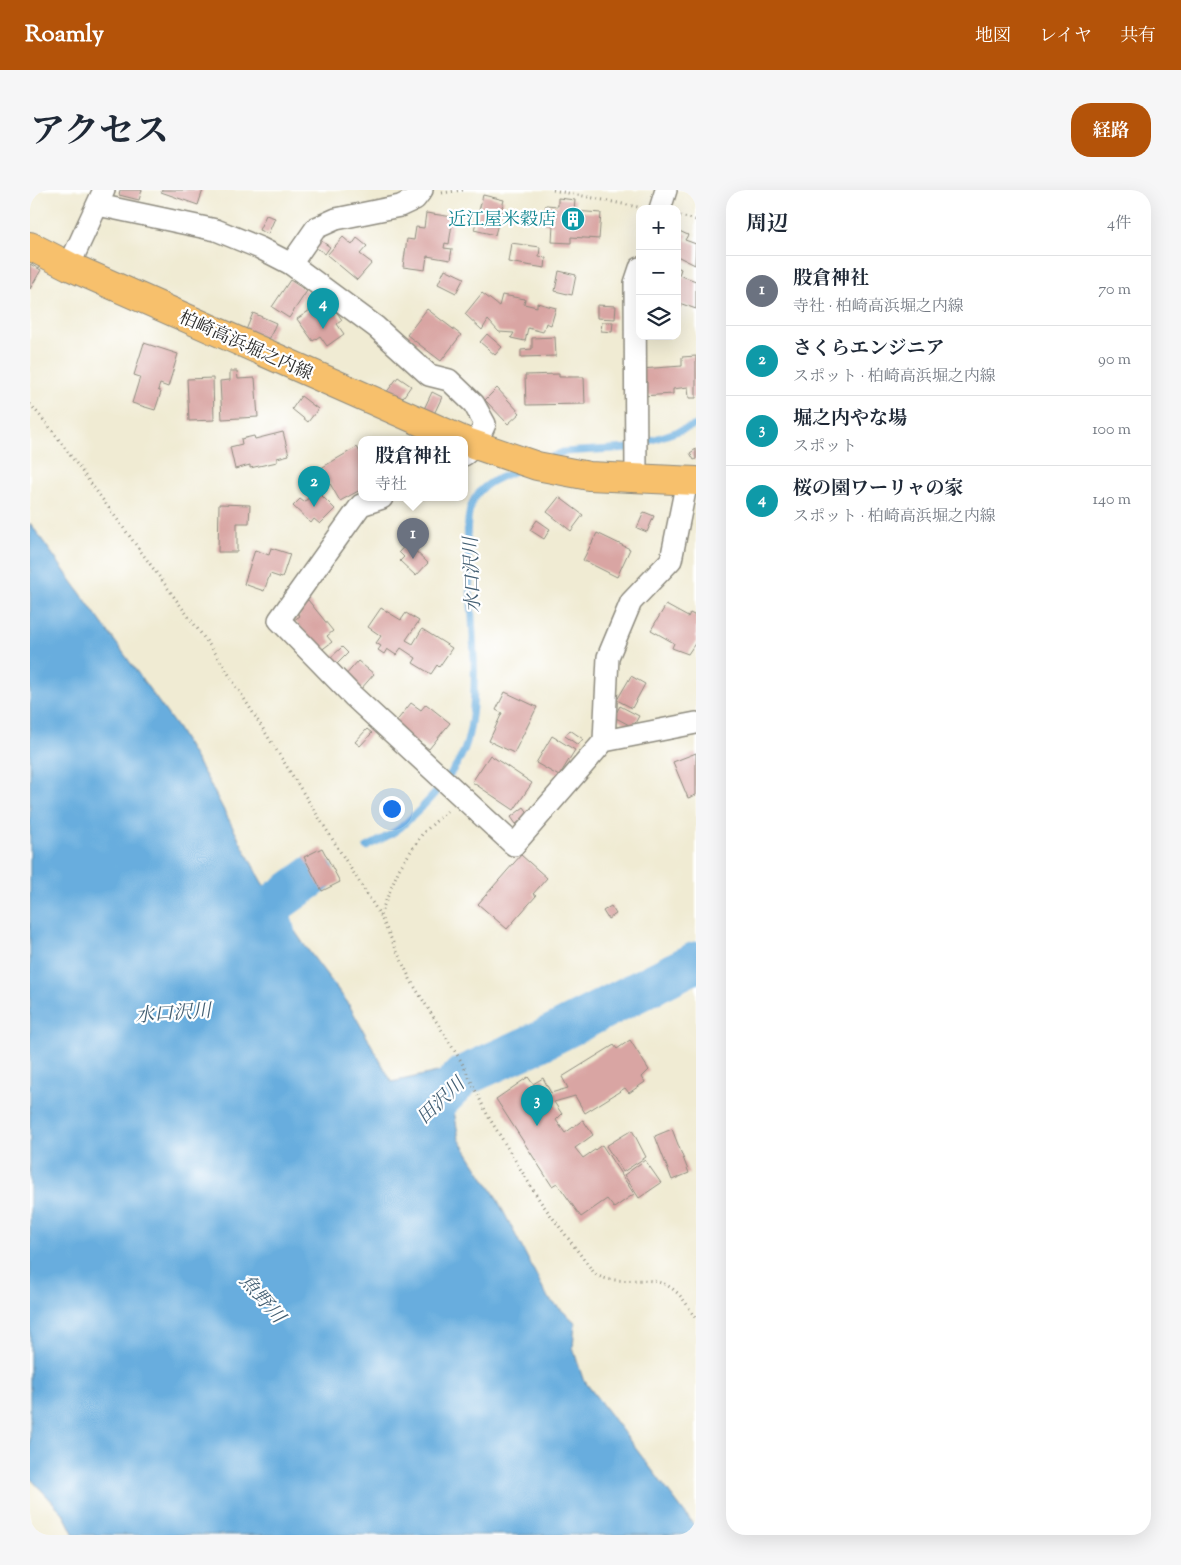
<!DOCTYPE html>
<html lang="ja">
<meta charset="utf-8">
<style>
:root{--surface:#fff;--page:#f6f6f7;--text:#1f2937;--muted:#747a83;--line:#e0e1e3;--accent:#b45309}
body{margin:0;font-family:"Sorts Mill Goudy","Noto Serif JP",serif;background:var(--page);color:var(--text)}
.controls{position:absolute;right:15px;top:15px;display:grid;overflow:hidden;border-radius:10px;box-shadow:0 5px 20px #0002}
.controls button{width:45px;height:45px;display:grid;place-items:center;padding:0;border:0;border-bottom:1px solid var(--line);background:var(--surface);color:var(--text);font:25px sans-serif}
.you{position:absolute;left:361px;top:618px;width:18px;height:18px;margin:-12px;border:4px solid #fff;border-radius:50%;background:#1a73e8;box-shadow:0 0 0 8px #1a73e833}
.badge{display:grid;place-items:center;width:32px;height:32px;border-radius:50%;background:var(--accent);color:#fff;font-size:16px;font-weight:700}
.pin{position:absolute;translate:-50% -41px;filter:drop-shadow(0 1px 2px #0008)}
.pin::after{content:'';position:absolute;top:26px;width:18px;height:15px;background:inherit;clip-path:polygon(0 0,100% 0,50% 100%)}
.popup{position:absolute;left:328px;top:246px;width:110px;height:65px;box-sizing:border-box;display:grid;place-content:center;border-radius:10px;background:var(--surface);filter:drop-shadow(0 1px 4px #0005);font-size:16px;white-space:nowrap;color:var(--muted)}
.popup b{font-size:19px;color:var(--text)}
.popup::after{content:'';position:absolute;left:50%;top:100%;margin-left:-10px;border:10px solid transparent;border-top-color:var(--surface)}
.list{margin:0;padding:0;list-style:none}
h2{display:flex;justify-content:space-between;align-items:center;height:65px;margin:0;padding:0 20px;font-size:21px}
h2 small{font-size:16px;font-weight:400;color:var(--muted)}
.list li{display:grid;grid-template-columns:32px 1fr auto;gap:15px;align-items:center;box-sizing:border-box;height:70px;padding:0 20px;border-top:1px solid var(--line)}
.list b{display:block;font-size:19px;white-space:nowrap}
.list p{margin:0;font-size:16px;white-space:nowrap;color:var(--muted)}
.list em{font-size:16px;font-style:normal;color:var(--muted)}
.icon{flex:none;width:28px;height:28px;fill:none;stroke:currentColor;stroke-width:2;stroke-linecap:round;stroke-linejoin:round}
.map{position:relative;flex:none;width:666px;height:1345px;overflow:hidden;border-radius:20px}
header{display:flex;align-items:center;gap:30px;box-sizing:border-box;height:70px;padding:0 25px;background:var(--accent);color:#fff}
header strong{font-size:24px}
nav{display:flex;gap:28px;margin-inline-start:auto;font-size:18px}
.intro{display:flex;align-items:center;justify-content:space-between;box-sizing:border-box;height:120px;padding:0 30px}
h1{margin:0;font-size:35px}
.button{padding:12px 22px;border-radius:20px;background:var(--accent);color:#fff;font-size:18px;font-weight:700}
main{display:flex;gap:30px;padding:0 30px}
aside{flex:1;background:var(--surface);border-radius:20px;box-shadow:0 5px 20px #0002}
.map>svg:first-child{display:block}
.water{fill:#68adde;stroke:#4a6c84}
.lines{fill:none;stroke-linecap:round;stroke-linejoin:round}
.stream{stroke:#68adde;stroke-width:7}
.river{stroke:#68adde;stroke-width:41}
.building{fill:#d9a5a3}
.street-casing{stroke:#8e8b7f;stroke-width:24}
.primary-casing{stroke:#8e8b7f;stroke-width:30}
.path{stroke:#8e8b7f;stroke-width:3;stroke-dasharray:1 4;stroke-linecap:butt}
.street{stroke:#fff;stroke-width:21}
.primary{stroke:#f7c06c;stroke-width:28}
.labels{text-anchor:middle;stroke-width:4.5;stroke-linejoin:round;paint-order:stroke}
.culture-label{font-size:18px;fill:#0d838f;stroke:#fff;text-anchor:end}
.street-label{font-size:18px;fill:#2b2b2b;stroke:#fff}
.water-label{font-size:19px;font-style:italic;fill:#435f73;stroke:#fff}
</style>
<header>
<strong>Roamly</strong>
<nav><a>地図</a><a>レイヤ</a><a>共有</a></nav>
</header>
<div class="intro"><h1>アクセス</h1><a class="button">経路</a></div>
<main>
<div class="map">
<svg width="666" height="1345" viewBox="0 0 666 1345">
<rect width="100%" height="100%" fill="#fff"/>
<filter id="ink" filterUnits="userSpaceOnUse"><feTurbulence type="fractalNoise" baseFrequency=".02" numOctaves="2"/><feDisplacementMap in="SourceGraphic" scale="10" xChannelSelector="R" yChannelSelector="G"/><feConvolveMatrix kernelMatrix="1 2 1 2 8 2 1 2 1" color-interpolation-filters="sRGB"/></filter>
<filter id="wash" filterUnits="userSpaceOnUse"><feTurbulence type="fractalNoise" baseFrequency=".0096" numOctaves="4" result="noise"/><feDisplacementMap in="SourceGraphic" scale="20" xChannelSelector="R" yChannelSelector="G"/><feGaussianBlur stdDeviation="1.12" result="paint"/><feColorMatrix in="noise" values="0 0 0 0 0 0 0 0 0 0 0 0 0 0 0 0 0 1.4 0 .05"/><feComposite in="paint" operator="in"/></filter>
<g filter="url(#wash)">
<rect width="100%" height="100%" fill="#f0ebd3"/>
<!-- water -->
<polygon class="water" points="0,333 148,539 178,590 231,691 275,756 318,813 362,892 421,879 432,900 423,915 429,949 465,1005 518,1108 545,1132 543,1158 553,1189 666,1338 666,1345 44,1345 33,1323 0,1288"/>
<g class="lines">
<!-- stream -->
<g class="stream">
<polyline points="517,269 533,262 599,258 666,235"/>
<path d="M 337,657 C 347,651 360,646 370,638 C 392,619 429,581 437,552 C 451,500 441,431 439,377 C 438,357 434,327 444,309 C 454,292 472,287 490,279"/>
</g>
<!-- river -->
<g class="river">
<polyline points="248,766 249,761 240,724 245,713 284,685"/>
<polyline points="388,931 433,886 504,854 666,772"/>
</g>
</g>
<g id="blocks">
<!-- building -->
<g class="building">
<polygon points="90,0 112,0 109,10 89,5"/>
<polygon points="132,0 173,0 168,15 131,2"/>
<polygon points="453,5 474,10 465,45 444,40"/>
<polygon points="528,8 545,10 544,21 571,23 569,49 541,47 541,53 522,52 523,35 514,34 516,15 528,16"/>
<polygon points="396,23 423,27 419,54 415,53 414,58 422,59 420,70 397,66 395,80 373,77 377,49 384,50 386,37 394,38"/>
<polygon points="236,25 245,28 238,44 229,40"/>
<polygon points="647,40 658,45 655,50 666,54 665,75 647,66"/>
<polygon points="313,47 322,55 327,48 337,56 330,64 342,73 327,90 297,65"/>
<polygon points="290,50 300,57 295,64 284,56"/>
<polygon points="481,53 510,57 509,67 516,68 515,78 478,72"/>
<polygon points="0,74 11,80 0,99"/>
<polygon points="647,77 651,79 649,85 666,91 666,119 652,114 649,122 647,121"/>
<polygon points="415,79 434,88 426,103 408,94"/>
<polygon points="529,81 546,85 542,105 525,101"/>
<polygon points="260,90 277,101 259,128 242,117"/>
<polygon points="452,103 469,116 472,105 495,109 494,114 507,117 507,113 526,118 521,135 516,133 513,142 498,138 495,151 481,148 484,143 469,142 458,130 452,140 435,124"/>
<polygon points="289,114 295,123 304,118 312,130 307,134 314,144 297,156 290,146 283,151 267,129"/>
<polygon points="567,115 586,116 585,129 567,128"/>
<polygon points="397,119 431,145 411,171 377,145"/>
<polygon points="223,123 246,133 239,150 216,140"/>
<polygon points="572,132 583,132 582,142 571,141"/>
<polygon points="457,144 472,157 465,165 450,152"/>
<polygon points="525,147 526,166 491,167 491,160 502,159 502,148"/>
<polygon points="114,153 148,164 138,197 130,194 128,200 131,202 125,220 102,213 110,187 104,185"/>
<polygon points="666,166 666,208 659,208 658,197 643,199 643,204 612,206 611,179 652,176 652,167"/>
<polygon points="200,181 207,181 208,189 225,188 228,227 192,229 190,191 200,190"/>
<polygon points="529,184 529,187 554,187 555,214 496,215 495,185"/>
<polygon points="368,187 381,196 369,213 356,203"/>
<polygon points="183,188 184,230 159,231 157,189"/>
<polygon points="467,198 490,223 478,234 455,210"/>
<polygon points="402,202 412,207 404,224 394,219"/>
<polygon points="271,206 288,219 278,232 262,219"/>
<polygon points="253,242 259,265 247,268 247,272 220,278 220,275 205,279 200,257 212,254 211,249 224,246 225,249"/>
<polygon points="327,257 332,266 332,299 310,311 291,278"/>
<polygon points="666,259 666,269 664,270 660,263"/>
<polygon points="287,301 305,319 290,334 284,329 281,333 263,316 270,309 274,312"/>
<polygon points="529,307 553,325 541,341 517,322"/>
<polygon points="189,314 220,315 219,333 207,333 207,362 188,362"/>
<polygon points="614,322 624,326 617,342 607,338"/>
<polygon points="507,330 520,339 514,349 500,340"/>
<polygon points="567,343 600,359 587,387 553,370"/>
<polygon points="377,353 398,373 386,386 370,371 374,367 369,362"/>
<polygon points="241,358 260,364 252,388 240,384 234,401 214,394 225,360 239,365"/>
<polygon points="278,410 303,441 297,446 302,452 290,461 264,430 270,426 265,420"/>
<polygon points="636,415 658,427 660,423 666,426 666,452 658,464 642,458 644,453 621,440"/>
<polygon points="351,418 371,430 376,423 389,431 376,450 383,454 392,439 422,458 409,477 407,475 401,484 383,473 386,468 371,458 366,465 357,459 354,464 348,460 351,456 346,453 351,446 338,437"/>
<polygon points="312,457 318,463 305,476 298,470"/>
<polygon points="328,471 344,484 331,499 315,486"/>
<polygon points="601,486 615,494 602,518 587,510"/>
<polygon points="475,502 507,517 484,563 459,551 472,523 466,520"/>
<polygon points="381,513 391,520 396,514 420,533 399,559 388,551 386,554 361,538"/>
<polygon points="590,516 609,526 603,537 584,527"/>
<polygon points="337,539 342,543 330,556 325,552"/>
<polygon points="540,540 553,549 548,555 535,546"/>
<polygon points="522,546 545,560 529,586 506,573"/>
<polygon points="666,563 666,605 658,608 643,572"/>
<polygon points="460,565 502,593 484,620 442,592"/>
<polygon points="494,617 499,624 486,634 481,627"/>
<polygon points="292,658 310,692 292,701 274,667"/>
<polygon points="491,665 517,688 503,704 506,706 477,739 448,714"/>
<polygon points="581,716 586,724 578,729 573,721"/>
<polygon points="600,850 619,880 612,887 615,892 599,903 595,898 555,923 545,906 524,912 532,924 526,930 535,943 553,930 563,945 545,958 553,968 572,955 604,1004 584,1018 577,1009 551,1027 527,993 522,996 466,909 498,887 503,894 513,888 521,903 538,898 532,887 584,855 587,859"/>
<polygon points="642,939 659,983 642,990 625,946"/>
<polygon points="602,940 616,967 593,982 576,956"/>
<polygon points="615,970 631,993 609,1008 594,985"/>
</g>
</g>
</g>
<g filter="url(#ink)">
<use href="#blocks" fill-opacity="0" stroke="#8e8b7f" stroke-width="1"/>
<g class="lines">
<!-- street casing -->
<g class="street-casing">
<g id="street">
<polyline points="68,15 186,40 230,58 261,74 346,137 399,185 419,190 444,214 455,234 445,256 434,265"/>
<polyline points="630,19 636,0"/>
<polyline points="261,74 286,38 306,29 370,16 385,9 392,0"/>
<polyline points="39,76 74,0"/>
<polyline points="606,288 605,93 610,78"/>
<polyline points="352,308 331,315 249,430 323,506 484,655 574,551 666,533"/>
<polyline points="574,551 578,467 601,412 641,370 657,291"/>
</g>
</g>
<!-- primary casing -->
<g class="primary-casing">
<g id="primary">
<polyline points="0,56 39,76 432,250"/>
<polyline points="434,251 507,276 559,286 666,291"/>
</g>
</g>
<!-- path -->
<g class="path">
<polyline points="523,0 608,17"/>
<polyline points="412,3 433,0"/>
<polyline points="650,26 666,30"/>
<path d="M 0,214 L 18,235 L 186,464 L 350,725 L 381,791 L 431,871 L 458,926 L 510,1011 L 565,1084 C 590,1099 622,1080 645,1101 C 654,1108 660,1120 666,1129"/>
<polyline points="350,725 369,679 393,643 417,621"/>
</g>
<!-- street -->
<use href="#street" class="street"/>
<!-- primary -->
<use href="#primary" class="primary"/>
</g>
</g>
<!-- icons -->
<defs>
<g id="building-disc" transform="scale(1.25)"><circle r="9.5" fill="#0f9aa8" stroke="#fff"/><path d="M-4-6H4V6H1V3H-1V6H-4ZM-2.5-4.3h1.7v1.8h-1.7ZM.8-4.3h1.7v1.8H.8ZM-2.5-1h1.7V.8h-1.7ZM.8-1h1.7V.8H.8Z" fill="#fff"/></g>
</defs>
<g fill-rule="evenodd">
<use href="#building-disc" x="543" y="29"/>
</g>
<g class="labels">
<!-- culture labels -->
<g class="culture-label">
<text x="526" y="35">近江屋米穀店</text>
</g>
<!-- street labels -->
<g class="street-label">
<text transform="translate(216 155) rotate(24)" y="6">柏崎高浜堀之内線</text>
</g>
<!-- water labels -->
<g class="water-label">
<text transform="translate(441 385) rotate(-92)" y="7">水口沢川</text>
<text transform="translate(143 822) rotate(-4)" y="7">水口沢川</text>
<text transform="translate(410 910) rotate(-44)" y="7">田沢川</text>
<text transform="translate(233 1108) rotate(49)" y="7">魚野川</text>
</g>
</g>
</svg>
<div class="controls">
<button>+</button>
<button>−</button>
<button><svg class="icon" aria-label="layers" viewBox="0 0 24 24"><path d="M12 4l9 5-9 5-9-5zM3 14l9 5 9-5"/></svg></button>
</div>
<div class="you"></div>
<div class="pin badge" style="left:383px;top:369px;background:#6b7280">1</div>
<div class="popup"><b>股倉神社</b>寺社</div>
<div class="pin badge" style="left:284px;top:317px;background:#0f9aa8">2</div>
<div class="pin badge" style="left:507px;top:936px;background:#0f9aa8">3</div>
<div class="pin badge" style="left:293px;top:139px;background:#0f9aa8">4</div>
</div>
<aside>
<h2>周辺<small>4件</small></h2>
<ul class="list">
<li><span class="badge" style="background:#6b7280">1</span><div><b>股倉神社</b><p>寺社 · 柏崎高浜堀之内線</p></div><em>70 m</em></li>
<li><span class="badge" style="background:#0f9aa8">2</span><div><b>さくらエンジニア</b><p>スポット · 柏崎高浜堀之内線</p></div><em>90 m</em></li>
<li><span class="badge" style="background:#0f9aa8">3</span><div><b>堀之内やな場</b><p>スポット</p></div><em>100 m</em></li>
<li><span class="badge" style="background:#0f9aa8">4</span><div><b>桜の園ワーリャの家</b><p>スポット · 柏崎高浜堀之内線</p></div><em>140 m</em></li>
</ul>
</aside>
</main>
